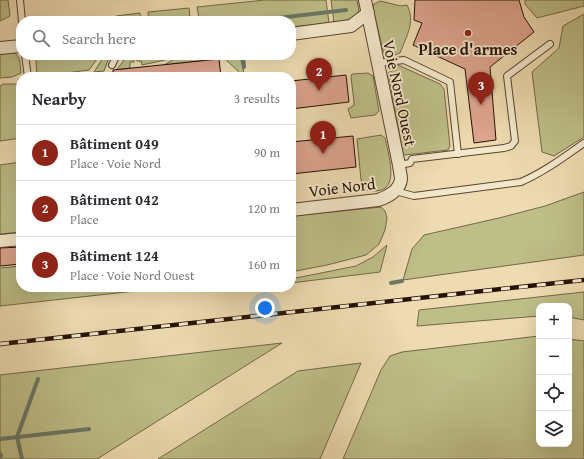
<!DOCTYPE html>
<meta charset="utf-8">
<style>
:root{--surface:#fff;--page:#f2f2f3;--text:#2b2b33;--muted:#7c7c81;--line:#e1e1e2;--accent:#8f2418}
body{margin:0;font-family:"Gentium Book Plus",serif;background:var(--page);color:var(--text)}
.controls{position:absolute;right:12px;bottom:12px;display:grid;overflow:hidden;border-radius:8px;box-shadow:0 4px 16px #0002}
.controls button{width:36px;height:36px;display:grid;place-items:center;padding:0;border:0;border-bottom:1px solid var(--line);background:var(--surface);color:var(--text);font:20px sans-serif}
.you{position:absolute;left:265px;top:308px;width:14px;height:14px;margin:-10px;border:3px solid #fff;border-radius:50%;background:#1a73e8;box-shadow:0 0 0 6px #1a73e833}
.badge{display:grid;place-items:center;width:26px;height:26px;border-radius:50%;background:var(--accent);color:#fff;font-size:13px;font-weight:700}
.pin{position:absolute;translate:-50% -33px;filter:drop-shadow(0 1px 2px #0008)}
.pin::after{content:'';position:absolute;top:21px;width:14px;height:12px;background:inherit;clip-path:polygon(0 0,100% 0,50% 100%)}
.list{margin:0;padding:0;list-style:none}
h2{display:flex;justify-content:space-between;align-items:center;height:52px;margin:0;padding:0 16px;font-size:17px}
h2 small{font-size:13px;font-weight:400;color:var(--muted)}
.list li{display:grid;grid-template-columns:26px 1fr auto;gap:12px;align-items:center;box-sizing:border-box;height:56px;padding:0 16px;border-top:1px solid var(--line)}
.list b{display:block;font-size:15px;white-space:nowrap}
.list p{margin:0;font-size:13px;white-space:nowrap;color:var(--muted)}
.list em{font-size:13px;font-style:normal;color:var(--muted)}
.icon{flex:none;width:22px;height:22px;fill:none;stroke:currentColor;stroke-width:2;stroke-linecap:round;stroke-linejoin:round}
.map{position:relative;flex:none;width:584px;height:459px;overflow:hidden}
.search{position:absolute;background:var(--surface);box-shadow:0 4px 16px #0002;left:16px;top:16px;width:280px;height:44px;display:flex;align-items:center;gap:10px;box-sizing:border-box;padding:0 14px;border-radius:16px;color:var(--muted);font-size:15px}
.panel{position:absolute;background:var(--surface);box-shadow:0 4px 16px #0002;left:16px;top:72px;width:280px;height:220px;border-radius:16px}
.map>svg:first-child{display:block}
.green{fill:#bebe88;stroke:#726844}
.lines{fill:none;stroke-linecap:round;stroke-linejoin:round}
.stream{stroke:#6c7766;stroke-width:4}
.building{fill:#dda48e;stroke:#261101}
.service-casing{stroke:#58442d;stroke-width:8}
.minor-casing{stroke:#58442d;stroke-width:14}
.service{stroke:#f4e8cc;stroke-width:6}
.minor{stroke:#f4e8cc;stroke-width:12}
.rail-casing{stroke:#261101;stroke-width:4.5}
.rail{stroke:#f4e8cc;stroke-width:3;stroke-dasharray:9;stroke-linecap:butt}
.poi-dot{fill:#8f2418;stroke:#f4e8cc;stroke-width:1.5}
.labels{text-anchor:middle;stroke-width:3.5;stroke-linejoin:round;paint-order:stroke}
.poi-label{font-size:16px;font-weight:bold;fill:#261101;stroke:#f4e8cc}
.street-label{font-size:16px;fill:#261101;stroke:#f4e8cc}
</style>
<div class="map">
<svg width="584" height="459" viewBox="0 0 584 459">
<rect width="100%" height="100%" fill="#eedbb1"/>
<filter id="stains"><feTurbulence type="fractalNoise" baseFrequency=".005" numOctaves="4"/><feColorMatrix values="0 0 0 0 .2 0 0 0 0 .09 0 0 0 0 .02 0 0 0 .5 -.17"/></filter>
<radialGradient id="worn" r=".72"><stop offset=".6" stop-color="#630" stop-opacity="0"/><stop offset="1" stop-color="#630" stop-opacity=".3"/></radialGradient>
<!-- green -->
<g class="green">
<polygon points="0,0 8,0 10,16 0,21"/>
<polygon points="265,0 326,0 329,23 291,27 291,21 222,21 214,17 199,18 197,7"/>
<path d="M 331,0 L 357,0 L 359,11 C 352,20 345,21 334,23 Z"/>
<polygon points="525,0 584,0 584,6 537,18 525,4"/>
<path d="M 380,1 L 401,6 L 407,5 C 416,22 406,37 400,53 L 392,56 L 386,55 L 383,51 L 373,8 L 374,4 Z"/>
<polygon points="189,8 190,18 149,21 148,12"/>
<polygon points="140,13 141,21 118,21 116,16"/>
<polygon points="584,14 584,137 554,156 542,152 532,72 559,48 563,26"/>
<path d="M 0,51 C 20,51 19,55 21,73 L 12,77 L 0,78 Z"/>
<polygon points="38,55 100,55 89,70 43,76 37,75 36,62"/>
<polygon points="105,55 110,55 104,71 94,72"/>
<polygon points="127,55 134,55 134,62 130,62 130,68 116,70 122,63"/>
<polygon points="137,55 172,55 165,60 142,65 141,61 137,61"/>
<polygon points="181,55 206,55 201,61 164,65"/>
<polygon points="212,55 240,55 244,73 240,73 222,56 211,57"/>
<path d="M 398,65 L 440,84 L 444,89 L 450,146 L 448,150 L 405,155 L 403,154 L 388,73 C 392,70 395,71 398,65 Z"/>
<polygon points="368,73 373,76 379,111 375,115 351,118 348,109 354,105 354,102 351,77 352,74"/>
<polygon points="3,84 17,84 20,86 21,102 20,103 21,138 0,141 0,86"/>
<path d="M 381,135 L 385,138 C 389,158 403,198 366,190 L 361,180 L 357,139 Z"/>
<polygon points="21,162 21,232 0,234 0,165"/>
<polygon points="584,192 584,255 403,280 412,249 424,235 499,218 545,206"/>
<polygon points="381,207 385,211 387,218 385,230 379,244 366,255 327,265 291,272 291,216"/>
<polygon points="387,245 380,272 291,283 291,279 356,266 373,257"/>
<polygon points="21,266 21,287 171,287 0,306 0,268"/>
<polygon points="584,292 584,320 569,317 569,306 539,306 539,316 417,326 419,310"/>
<polygon points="539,336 539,444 569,444 569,339 584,341 584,459 343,459 381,370 390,356 402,352"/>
<polygon points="282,343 97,459 0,459 0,375"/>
<polygon points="361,363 320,459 158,459 298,371"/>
</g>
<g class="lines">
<!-- stream -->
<g class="stream">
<polyline points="251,21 346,10"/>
<polyline points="243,55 244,67"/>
<polyline points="391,283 402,281"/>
<polyline points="0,439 89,429"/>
<polyline points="0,454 1,456"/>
<polyline points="22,459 17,437 38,379"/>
</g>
</g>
<!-- building -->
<g class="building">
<polygon points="415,0 519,0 524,17 534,32 490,67 496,140 474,143 465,69 413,45 422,23 414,20"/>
<polygon points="219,59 221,77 113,77 113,70"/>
<polygon points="346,75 349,102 291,109 291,81"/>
<polygon points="353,136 356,167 291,174 291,142"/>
<polygon points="21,247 21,264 0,266 0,248"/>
</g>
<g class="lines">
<!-- service casing -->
<g class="service-casing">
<g id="service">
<polyline points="20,0 22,21"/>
<polyline points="25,55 28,77"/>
<polyline points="378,63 404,60 450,82 458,154"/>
<polyline points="112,65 117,55"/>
<polyline points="399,165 410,163 412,159 504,148 511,146 515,141 507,76 550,44"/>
<path d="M 395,191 L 414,196 L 521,182 C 544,172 564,157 584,143"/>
</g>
</g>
<!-- minor casing -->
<g class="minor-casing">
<g id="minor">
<polyline points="291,34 351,26 368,13"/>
<polyline points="0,48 21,46"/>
<path d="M 291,210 L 378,200 C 388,197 400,190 401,179 C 401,174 399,169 399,165 L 365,0"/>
<polyline points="0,241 21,239"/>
</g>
</g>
<!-- service -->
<use href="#service" class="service"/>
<!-- minor -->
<use href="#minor" class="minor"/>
<!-- rail casing -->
<g class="rail-casing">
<polyline id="rail" points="0,344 584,280"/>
</g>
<!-- rail -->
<use href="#rail" class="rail"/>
</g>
<!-- markers -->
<circle class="poi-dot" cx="468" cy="33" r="4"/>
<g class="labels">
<!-- poi labels -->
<g class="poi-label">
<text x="468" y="55">Place d'armes</text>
</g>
<!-- street labels -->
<g class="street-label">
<text transform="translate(400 93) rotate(78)" y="6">Voie Nord Ouest</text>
<text transform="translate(342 187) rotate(-7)" y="6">Voie Nord</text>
</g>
</g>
<rect width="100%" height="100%" filter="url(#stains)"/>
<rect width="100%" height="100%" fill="url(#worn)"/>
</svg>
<div class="controls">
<button>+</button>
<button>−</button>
<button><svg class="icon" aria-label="locate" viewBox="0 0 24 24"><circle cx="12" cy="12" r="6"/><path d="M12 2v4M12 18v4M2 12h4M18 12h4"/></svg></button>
<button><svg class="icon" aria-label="layers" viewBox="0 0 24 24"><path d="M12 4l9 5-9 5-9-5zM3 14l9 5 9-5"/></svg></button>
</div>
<div class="you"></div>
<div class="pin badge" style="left:323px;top:154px">1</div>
<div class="pin badge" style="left:319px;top:91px">2</div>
<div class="pin badge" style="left:481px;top:105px">3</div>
<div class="search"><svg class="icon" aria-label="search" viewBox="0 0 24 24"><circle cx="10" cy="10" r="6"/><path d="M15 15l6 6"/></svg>Search here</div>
<section class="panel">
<h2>Nearby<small>3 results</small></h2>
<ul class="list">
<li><span class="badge">1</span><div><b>Bâtiment 049</b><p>Place · Voie Nord</p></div><em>90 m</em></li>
<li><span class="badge">2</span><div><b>Bâtiment 042</b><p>Place</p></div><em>120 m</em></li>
<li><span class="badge">3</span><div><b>Bâtiment 124</b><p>Place · Voie Nord Ouest</p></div><em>160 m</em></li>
</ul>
</section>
</div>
